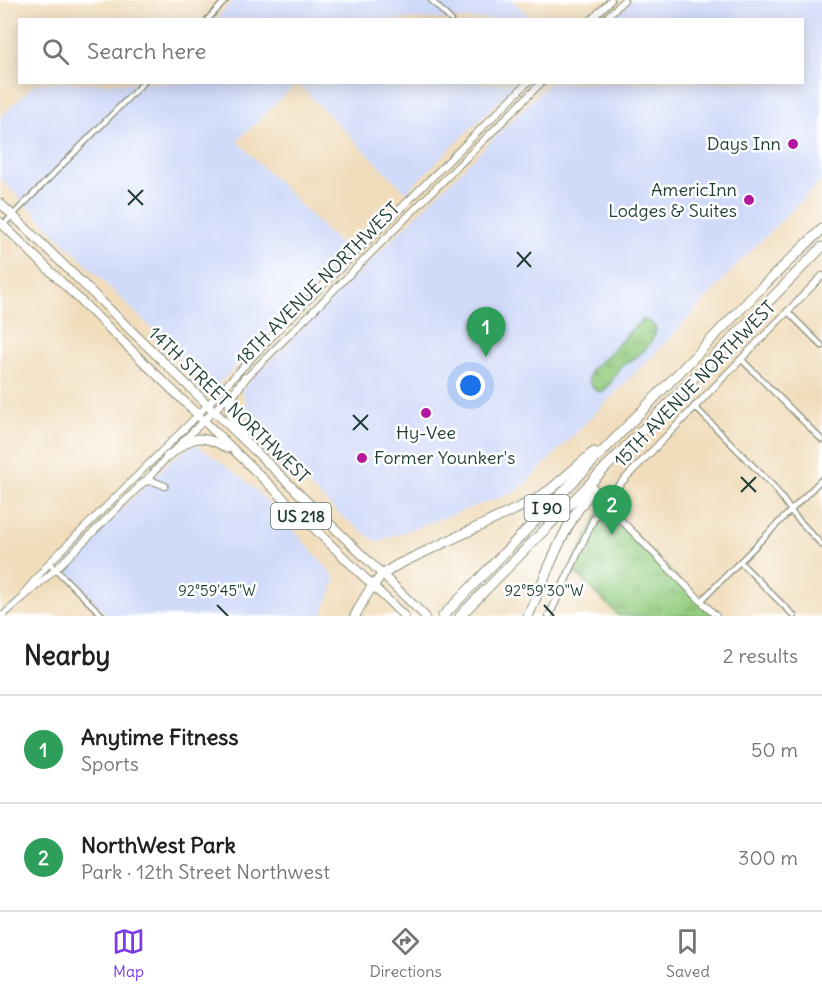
<!DOCTYPE html>
<meta charset="utf-8">
<style>
:root{--surface:#fff;--page:#f2f2f2;--text:#202124;--muted:#757577;--line:#e0e0e0;--accent:#7c3aed}
body{margin:0;font-family:Delius,sans-serif;background:var(--page);color:var(--text)}
.you{position:absolute;left:471px;top:386px;width:21px;height:21px;margin:-15px;border:4px solid #fff;border-radius:50%;background:#1a73e8;box-shadow:0 0 0 9px #1a73e833}
.badge{display:grid;place-items:center;width:39px;height:39px;border-radius:50%;background:var(--accent);color:#fff;font-size:20px;font-weight:700}
.pin{position:absolute;translate:-50% -50px;filter:drop-shadow(0 2px 3px #0008)}
.pin::after{content:'';position:absolute;top:32px;width:21px;height:18px;background:inherit;clip-path:polygon(0 0,100% 0,50% 100%)}
.list{margin:0;padding:0;list-style:none}
h2{display:flex;justify-content:space-between;align-items:center;height:78px;margin:0;padding:0 24px;font-size:26px}
h2 small{font-size:20px;font-weight:400;color:var(--muted)}
.list li{display:grid;grid-template-columns:39px 1fr auto;gap:18px;align-items:center;box-sizing:border-box;height:108px;padding:0 24px;border-top:2px solid var(--line)}
.list b{display:block;font-size:22px;white-space:nowrap}
.list p{margin:0;font-size:20px;white-space:nowrap;color:var(--muted)}
.list em{font-size:20px;font-style:normal;color:var(--muted)}
.icon{flex:none;width:33px;height:33px;fill:none;stroke:currentColor;stroke-width:2;stroke-linecap:round;stroke-linejoin:round}
.map{position:relative;flex:none;width:822px;height:616px;overflow:hidden}
.search{position:absolute;background:var(--surface);box-shadow:0 3px 15px #0003;left:18px;right:18px;top:18px;height:66px;display:flex;align-items:center;gap:15px;box-sizing:border-box;padding:0 21px;border-radius:0px;color:var(--muted);font-size:22px}
.sheet{height:294px;background:var(--surface)}
nav{display:flex;justify-content:space-around;align-items:center;box-sizing:border-box;height:84px;border-top:2px solid var(--line);background:var(--surface);font-size:16px;color:var(--muted)}
nav a{display:grid;justify-items:center;gap:3px}
nav .on{color:var(--accent)}
.map>svg:first-child{display:block}
.built{fill:#d0daf9}
.wetland{fill:url(#wetland-marsh);stroke:#59845a;stroke-width:1.5}
.park{fill:url(#park-tufts);stroke:#59845a;stroke-width:1.5}
.lines{fill:none;stroke-linecap:round;stroke-linejoin:round}
.minor-casing{stroke:#888d78;stroke-width:7}
.tertiary-casing{stroke:#888d78;stroke-width:8}
.primary-casing{stroke:#888d78;stroke-width:10}
.motorway-casing{stroke:#888d78;stroke-width:11}
.minor{stroke:#fff;stroke-width:4.5}
.tertiary{stroke:#fff;stroke-width:6}
.primary{stroke:#fff;stroke-width:8}
.motorway{stroke:#fff;stroke-width:9}
.ticks{fill:none;stroke:#1f3d34;stroke-width:2}
.poi-dot{fill:#b5179e;stroke:#fff;stroke-width:2}
.labels{text-anchor:middle;stroke-width:5;stroke-linejoin:round;paint-order:stroke}
.shield{fill:#fff;stroke:#627771;stroke-width:1.5}
.shield-label{font-size:16px;font-weight:bold;fill:#1f3d34}
.poi-label{font-size:18px;fill:#1f3d34;stroke:#fff;text-anchor:end}
.street-label{font-size:18px;fill:#1f3d34;stroke:#fff}
.ticks-label{font-size:15px;text-anchor:middle;fill:#1f3d34;stroke:#fff;stroke-width:5;stroke-linejoin:round;paint-order:stroke}
</style>
<div class="map">
<svg width="822" height="616" viewBox="0 0 822 616">
<defs>
<pattern id="wetland-marsh" width="20" height="14" patternUnits="userSpaceOnUse" patternTransform="scale(1.5)"><rect width="20" height="14" fill="#93cc7f"/><path d="M1 5h8M5 5V1M11 12h8M15 12V8" fill="none" stroke="#77a769"/></pattern>
<pattern id="park-tufts" width="24" height="20" patternUnits="userSpaceOnUse" patternTransform="scale(1.5)"><rect width="24" height="20" fill="#93cc7f"/><path d="M3 7l-1-3M5 7V3M7 7l1-3M15 17l-1-3M17 17v-4M19 17l1-3" fill="none" stroke="#77a769"/></pattern>
</defs>
<rect width="100%" height="100%" fill="#fff"/>
<filter id="ink" filterUnits="userSpaceOnUse"><feTurbulence type="fractalNoise" baseFrequency=".0167" numOctaves="2"/><feDisplacementMap in="SourceGraphic" scale="12" xChannelSelector="R" yChannelSelector="G"/><feConvolveMatrix kernelMatrix="1 2 1 2 8 2 1 2 1" color-interpolation-filters="sRGB"/></filter>
<filter id="wash" filterUnits="userSpaceOnUse"><feTurbulence type="fractalNoise" baseFrequency=".008" numOctaves="4" result="noise"/><feDisplacementMap in="SourceGraphic" scale="24" xChannelSelector="R" yChannelSelector="G"/><feGaussianBlur stdDeviation="1.35" result="paint"/><feColorMatrix in="noise" values="0 0 0 0 0 0 0 0 0 0 0 0 0 0 0 0 0 1.4 0 .05"/><feComposite in="paint" operator="in"/></filter>
<g filter="url(#wash)">
<rect width="100%" height="100%" fill="#f1ddbc"/>
<!-- built -->
<g class="built">
<polygon points="234,0 512,0 532,19 215,20"/>
<polygon points="632,0 822,0 822,180 736,266 672,336 518,491 379,541 374,540 339,514 277,456 252,429 242,389 549,83 802,82 802,20 612,19"/>
<polygon points="36,83 517,83 406,192 297,83 237,141 348,253 213,389 0,179 0,118"/>
<polygon points="194,443 246,481 279,513 336,579 322,616 108,616 62,568 172,459"/>
</g>
<!-- wetland -->
<path class="wetland" d="M 643,320 C 649,320 653,324 656,329 C 655,340 642,354 633,359 C 629,362 624,363 620,367 C 612,377 604,408 589,381 L 590,372 L 592,369 L 611,352 L 634,327 Z"/>
<!-- park -->
<polygon class="park" points="604,503 714,616 619,616 571,568"/>
</g>
<g filter="url(#ink)">
<g class="lines">
<!-- minor casing -->
<g class="minor-casing">
<g id="minor">
<polyline points="431,0 451,20"/>
<polyline points="207,20 226,0"/>
<polyline points="3,225 144,82"/>
<polyline points="787,311 822,346"/>
<polyline points="741,359 822,440"/>
<polyline points="694,406 774,487 794,515 822,545"/>
<polyline points="740,562 794,616"/>
<polyline points="49,563 103,616"/>
<polyline points="701,601 822,479"/>
</g>
</g>
<!-- tertiary casing -->
<g class="tertiary-casing">
<g id="tertiary">
<polyline points="591,20 611,0"/>
<polyline points="604,20 624,0"/>
<polyline points="243,381 542,82"/>
<polyline points="179,445 234,391"/>
<polyline points="144,482 153,481 165,486"/>
<polyline points="604,503 716,616"/>
<polyline points="24,593 49,563 198,415 278,330 528,82"/>
<polyline points="2,616 56,569 152,474 170,454"/>
<polyline points="549,616 594,518 614,490 822,276"/>
</g>
</g>
<!-- primary casing -->
<g class="primary-casing">
<g id="primary">
<polyline points="0,203 425,616"/>
<polyline points="0,222 404,616"/>
<path d="M 243,435 C 224,409 226,403 245,378"/>
<path d="M 167,457 C 192,438 197,431 227,448"/>
</g>
</g>
<!-- motorway casing -->
<g class="motorway-casing">
<g id="motorway">
<path d="M 355,616 C 366,594 377,575 399,564 L 533,501 L 551,489 L 594,452"/>
<polyline points="443,616 763,286 822,229"/>
<polyline points="460,616 822,247"/>
<path d="M 528,616 C 547,573 563,525 593,489"/>
</g>
</g>
<!-- minor -->
<use href="#minor" class="minor"/>
<!-- tertiary -->
<use href="#tertiary" class="tertiary"/>
<!-- primary -->
<use href="#primary" class="primary"/>
<!-- motorway -->
<use href="#motorway" class="motorway"/>
</g>
</g>
<!-- ticks -->
<path class="ticks" d="M 128,190 L 143,205M 128,205 L 143,190M 517,252 L 531,267M 517,267 L 531,252M 353,415 L 368,430M 353,430 L 368,415M 741,477 L 756,492M 741,492 L 756,477M 217,605 L 228,616M 544,605 L 554,616"/>
<!-- markers -->
<g class="poi-dot">
<circle cx="793" cy="144" r="6"/>
<circle cx="749" cy="200" r="6"/>
<circle cx="426" cy="413" r="6"/>
<circle cx="362" cy="458" r="6"/>
</g>
<g class="labels">
<!-- shield labels -->
<g class="shield">
<rect x="524.5" y="495" width="45" height="26" rx="4.5"/>
<rect x="271" y="503" width="60" height="26" rx="4.5"/>
</g>
<g class="shield-label">
<text x="547" y="514">I 90</text>
<text x="301" y="522">US 218</text>
</g>
<!-- poi labels -->
<g class="poi-label">
<text x="781" y="150">Days Inn</text>
<text x="737" y="196">AmericInn<tspan x="737" dy="21">Lodges &amp; Suites</tspan></text>
<text x="426" y="439" text-anchor="middle">Hy-Vee</text>
<text x="374" y="464" text-anchor="start">Former Younker's</text>
</g>
<!-- street labels -->
<g class="street-label">
<text transform="translate(318 284) rotate(-45)" y="6">18TH AVENUE NORTHWEST</text>
<text transform="translate(695 384) rotate(-46)" y="6">15TH AVENUE NORTHWEST</text>
<text transform="translate(229 405) rotate(44)" y="6">14TH STREET NORTHWEST</text>
</g>
</g>
<g class="ticks-label">
<text x="217" y="596">92°59'45"W</text>
<text x="544" y="596">92°59'30"W</text>
</g>
</svg>
<div class="you"></div>
<div class="pin badge" style="left:486px;top:357px;background:#2e9e5b">1</div>
<div class="pin badge" style="left:612px;top:535px;background:#2e9e5b">2</div>
<div class="search"><svg class="icon" aria-label="search" viewBox="0 0 24 24"><circle cx="10" cy="10" r="6"/><path d="M15 15l6 6"/></svg>Search here</div>
</div>
<section class="sheet">
<h2>Nearby<small>2 results</small></h2>
<ul class="list">
<li><span class="badge" style="background:#2e9e5b">1</span><div><b>Anytime Fitness</b><p>Sports</p></div><em>50 m</em></li>
<li><span class="badge" style="background:#2e9e5b">2</span><div><b>NorthWest Park</b><p>Park · 12th Street Northwest</p></div><em>300 m</em></li>
</ul>
</section>
<nav>
<a class="on"><svg class="icon" aria-label="map" viewBox="0 0 24 24"><path d="M3 6l6-2 6 2 6-2v14l-6 2-6-2-6 2zM9 4v14M15 6v14"/></svg>Map</a>
<a><svg class="icon" aria-label="directions" viewBox="0 0 24 24"><path d="M12 3l9 9-9 9-9-9zM9 14v-3h6M13 9l2 2-2 2"/></svg>Directions</a>
<a><svg class="icon" aria-label="saved" viewBox="0 0 24 24"><path d="M7 4h10v16l-5-4-5 4z"/></svg>Saved</a>
</nav>
